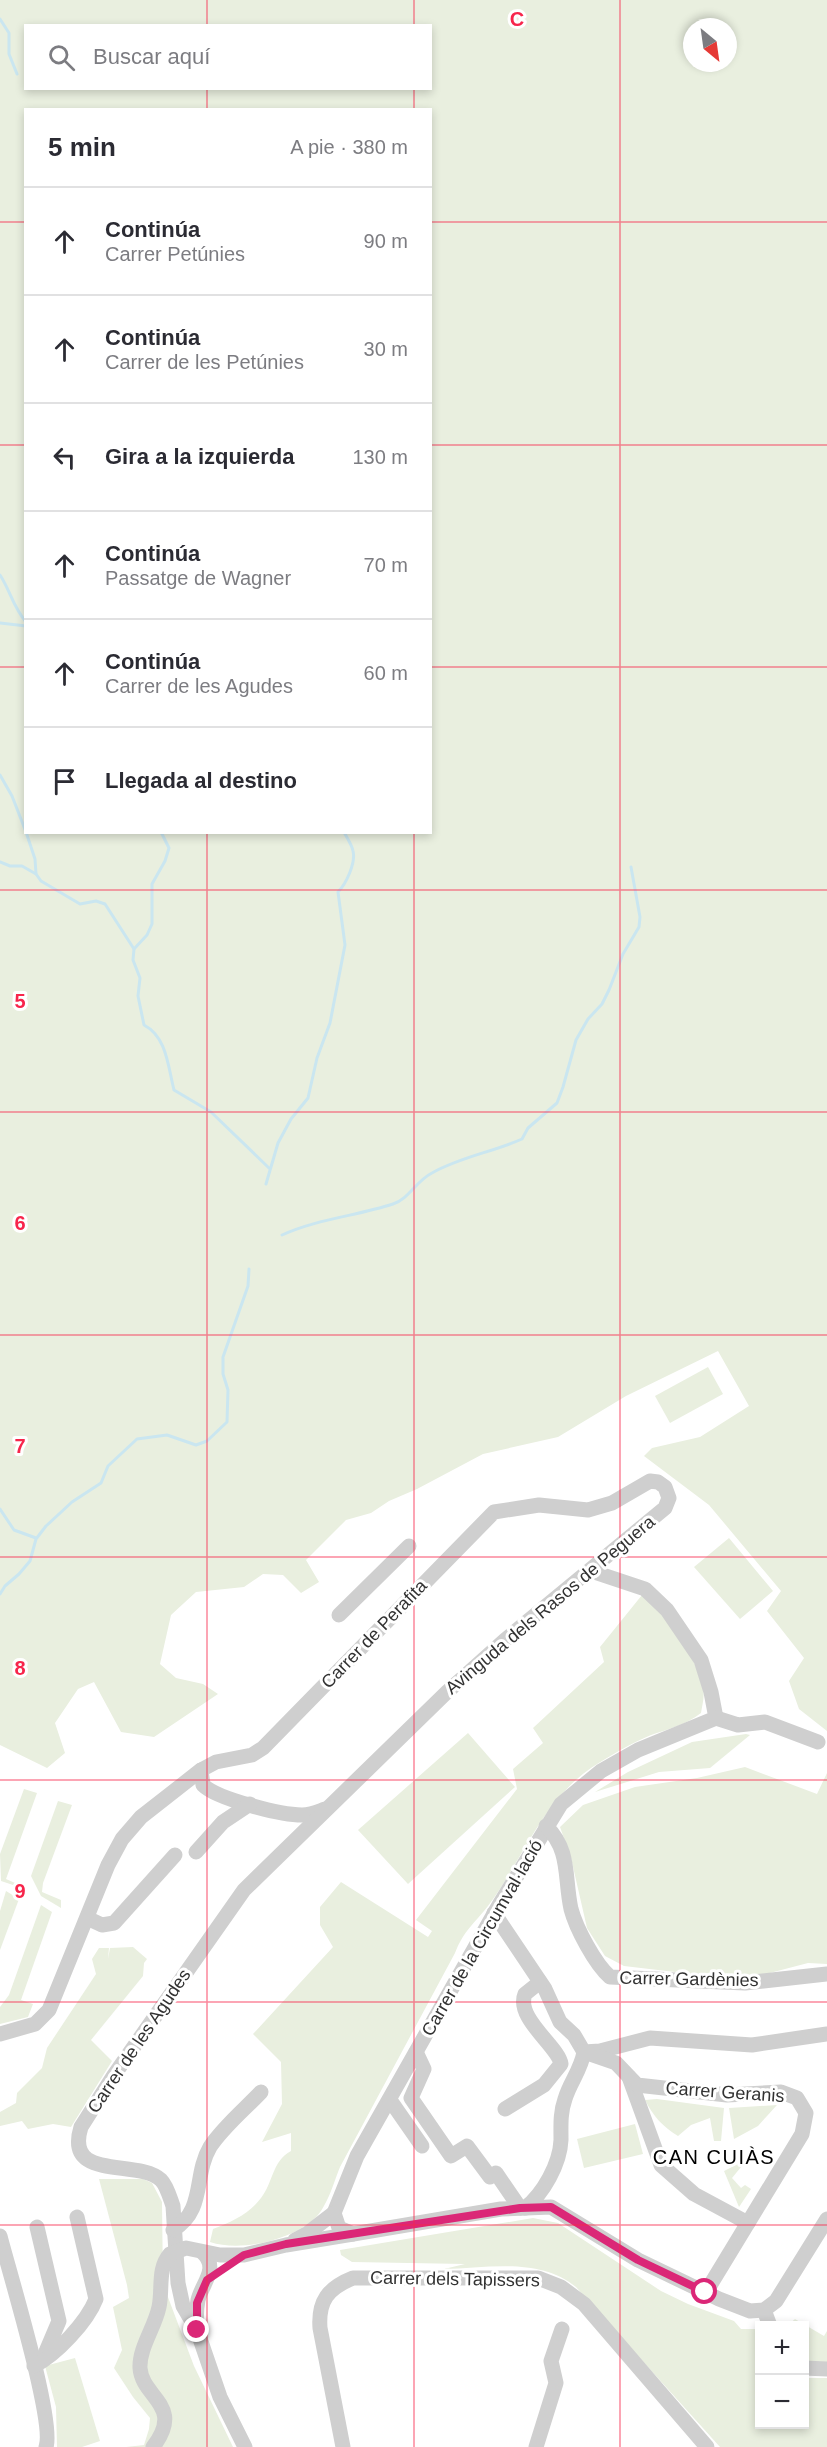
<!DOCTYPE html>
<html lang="es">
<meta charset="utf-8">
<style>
:root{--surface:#fff;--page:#f2f2f3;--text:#2b2b33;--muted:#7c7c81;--line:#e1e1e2}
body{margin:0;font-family:Helvetica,sans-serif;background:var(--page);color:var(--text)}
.controls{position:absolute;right:18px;bottom:18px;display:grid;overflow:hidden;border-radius:0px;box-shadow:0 3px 9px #0003}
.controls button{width:54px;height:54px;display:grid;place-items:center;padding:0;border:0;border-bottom:2px solid var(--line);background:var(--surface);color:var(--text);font:30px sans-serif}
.compass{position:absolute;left:683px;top:18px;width:54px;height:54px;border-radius:50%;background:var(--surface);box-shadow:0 3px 9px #0003;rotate:151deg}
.stop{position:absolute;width:18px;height:18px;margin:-14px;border:4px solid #db2777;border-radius:50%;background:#fff}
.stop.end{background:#db2777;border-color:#fff;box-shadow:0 2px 6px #0008}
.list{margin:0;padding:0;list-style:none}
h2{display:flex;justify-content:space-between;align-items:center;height:78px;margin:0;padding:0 24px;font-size:26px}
h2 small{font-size:20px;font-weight:400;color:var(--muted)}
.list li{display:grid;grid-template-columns:39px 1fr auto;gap:18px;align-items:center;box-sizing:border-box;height:108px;padding:0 24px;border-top:2px solid var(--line)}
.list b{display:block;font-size:22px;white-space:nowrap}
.list p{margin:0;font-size:20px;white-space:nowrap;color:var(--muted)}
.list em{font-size:20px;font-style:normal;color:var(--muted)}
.icon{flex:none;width:33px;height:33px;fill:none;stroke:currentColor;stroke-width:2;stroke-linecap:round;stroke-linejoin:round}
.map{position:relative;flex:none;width:827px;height:2447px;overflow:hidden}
.search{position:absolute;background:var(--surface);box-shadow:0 3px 9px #0003;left:24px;top:24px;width:408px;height:66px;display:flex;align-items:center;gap:15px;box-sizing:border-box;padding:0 21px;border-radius:0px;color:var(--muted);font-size:22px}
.panel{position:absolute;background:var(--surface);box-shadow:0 3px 9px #0003;left:24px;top:108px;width:408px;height:726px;border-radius:0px}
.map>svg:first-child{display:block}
.green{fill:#e9efdf;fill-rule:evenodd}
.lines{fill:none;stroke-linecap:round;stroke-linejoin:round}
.stream{stroke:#cae6f0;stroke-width:3}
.minor{stroke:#cfcfcf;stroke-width:15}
.route{stroke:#db2777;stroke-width:8}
.grid{fill:none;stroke:#f7254b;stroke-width:1.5;stroke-opacity:0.55}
.labels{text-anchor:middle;stroke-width:6;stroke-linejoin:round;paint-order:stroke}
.street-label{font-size:18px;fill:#323232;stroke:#fff}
.neighbourhood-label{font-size:20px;letter-spacing:1.5px;fill:#000;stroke:#fff}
.grid-label{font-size:20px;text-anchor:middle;font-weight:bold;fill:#f7254b;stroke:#fff;stroke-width:6;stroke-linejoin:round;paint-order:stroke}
</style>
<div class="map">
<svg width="827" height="2447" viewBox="0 0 827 2447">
<rect width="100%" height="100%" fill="#fff"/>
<!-- green -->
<g class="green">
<path d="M 0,0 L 827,0 L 827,1731 L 799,1709 L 789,1681 L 804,1658 L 767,1611 L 781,1591 L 709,1505 L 644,1456 L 652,1448 L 700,1437 L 749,1406 L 718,1351 L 626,1396 L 558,1437 L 483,1454 L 417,1489 L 389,1501 L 371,1513 L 346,1520 L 306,1560 L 319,1582 L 301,1593 L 283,1575 L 263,1574 L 244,1587 L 196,1592 L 171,1615 L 160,1664 L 176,1678 L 203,1684 L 218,1694 L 154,1737 L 121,1732 L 94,1682 L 78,1689 L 55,1723 L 65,1753 L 47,1768 L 0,1745 ZM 26,26 L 430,26 L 430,88 L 26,88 ZM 692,27 L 728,27 L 728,63 L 692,63 ZM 26,110 L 430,110 L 430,832 L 26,832 Z"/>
<polygon points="708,1367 723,1394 670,1423 655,1396"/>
<polygon points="729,1538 773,1591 740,1619 694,1567"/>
<path d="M 642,1595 C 667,1616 697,1656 703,1689 C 705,1696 702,1706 701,1713 C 685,1725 669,1729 651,1735 C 632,1743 609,1756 591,1768 C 542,1802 523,1859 488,1906 C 474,1924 464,1930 455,1953 L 340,2167 C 333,2184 327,2209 312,2221 C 287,2241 240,2252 210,2242 L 213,2229 C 231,2222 249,2214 261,2198 C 273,2183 272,2161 291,2151 L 291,2133 L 262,2142 L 282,2104 L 281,2062 L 253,2034 L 333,1947 L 320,1925 L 320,1907 L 341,1882 L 428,1937 L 432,1931 L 416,1920 L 517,1789 L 513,1769 L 543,1743 L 533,1728 L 604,1662 L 600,1647 Z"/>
<polygon points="468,1733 515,1787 408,1884 358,1830"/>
<polygon points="746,1734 750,1735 710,1768 659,1772 595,1792 628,1772 692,1742"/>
<polygon points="745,1767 817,1794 827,1773 827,1964 808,1963 762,1975 692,1974 624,1966 605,1956 587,1928 571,1858 560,1827 583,1805 635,1787 697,1778"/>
<polygon points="24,1789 37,1793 6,1879 22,1886 22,1888 1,1881 0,1854"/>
<polygon points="58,1801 72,1805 43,1883 42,1892 61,1900 61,1908 41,1896 31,1876"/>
<polygon points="6,1891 19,1899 0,1950 0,1911"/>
<polygon points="41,1905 52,1912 21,2000 33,2004 28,2017 0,2024 0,2007 9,1995"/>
<polygon points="133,1947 147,1959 144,1963 143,1976 91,2040 112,2061 71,2127 53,2124 28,2129 22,2121 0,2126 0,2112 16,2103 17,2093 42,2068 47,2048 96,1974 92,1959 99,1948 109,1948 108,1959 110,1948"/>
<path d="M 657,2099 L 724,2108 L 721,2141 L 714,2141 L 710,2118 L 691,2125 L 678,2136 C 663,2127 653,2116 645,2100 Z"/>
<polygon points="777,2105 758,2126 734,2139 729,2108"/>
<polygon points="635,2124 643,2154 584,2168 577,2139"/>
<polygon points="738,2164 741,2167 732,2178 741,2188 745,2185 751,2189 739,2207 724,2171"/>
<polygon points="99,2179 143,2179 152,2183 162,2202 163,2284 194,2366 233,2447 126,2447 144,2445 149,2429 150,2418 133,2397 114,2368 122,2350 113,2307 129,2298 127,2285"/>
<path d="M 533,2218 L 558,2223 L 661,2291 L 688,2304 L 734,2321 L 741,2329 L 759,2329 L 760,2424 L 804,2424 L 805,2378 L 827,2378 L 827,2447 L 720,2447 L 576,2287 C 540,2257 488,2268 444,2269 L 465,2264 L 352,2262 L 341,2255 L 340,2250 Z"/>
<polygon points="795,2319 824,2336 827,2331 827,2363 805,2363 804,2326 787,2326"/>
<polygon points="75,2358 100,2441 82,2447 57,2447 56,2407 45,2366"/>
</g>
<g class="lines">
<!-- stream -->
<g class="stream">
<polyline points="0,19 9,33 9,54 17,74"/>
<path d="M 0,575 C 10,590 13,607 26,622"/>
<polyline points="0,623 26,626"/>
<polyline points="0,775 12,796 26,832"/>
<polyline points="26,832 35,859 36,874"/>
<path d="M 161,832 L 169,848 L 165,861 L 152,884 L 152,924 L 147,935 L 134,949 L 133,960 L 140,978 L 138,996 L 144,1025 C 167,1037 168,1067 174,1090 L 211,1112 L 269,1168"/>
<polyline points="0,862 10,866 22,866 36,874 41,881 80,904 96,901 105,904 134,949"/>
<path d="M 266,1184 L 278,1143 L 291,1119 L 308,1098 L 317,1058 L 330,1023 L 345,945 L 338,892 C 346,884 356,863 353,851 C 352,845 347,838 344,832"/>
<path d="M 282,1235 C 317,1219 356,1216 393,1204 C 409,1199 416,1181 432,1173 C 460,1157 493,1152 522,1139 L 528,1128 L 557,1103 L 563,1087 L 576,1040 L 588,1019 L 602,1004 L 609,990 L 623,954 L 639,927 L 640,917 L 631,867"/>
<polyline points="0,1509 14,1530 36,1538"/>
<polyline points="0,1594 5,1586 19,1574 30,1561 36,1539 46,1526 72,1502 101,1483 108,1466 137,1439 167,1435 196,1445 207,1441 227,1422 228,1390 223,1374 223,1357 248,1286 249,1269"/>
</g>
<!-- minor -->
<g class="minor">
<polyline points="591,1571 645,1589 667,1610 701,1660 711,1692 716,1718 638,1750 601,1771 561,1804 499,1905 357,2156 334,2213 339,2228 353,2234 501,2209 551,2207 638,2260 719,2299 750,2311 764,2310 776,2301 827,2219"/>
<polyline points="339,1615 409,1546"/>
<polyline points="716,1718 738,1725 765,1722 818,1742"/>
<path d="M 201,1770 L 203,1785 C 217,1799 281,1815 302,1815 C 311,1815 317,1812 325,1809"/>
<path d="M 546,1826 C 571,1851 564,1877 571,1909 C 576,1928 595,1964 610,1977 L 745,1983 L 827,1974"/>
<polyline points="196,1852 223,1822 250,1804"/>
<polyline points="494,1913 545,1989 560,2022 574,2035 584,2052 600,2051 650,2038 752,2045 827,2034"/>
<polyline points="87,1918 102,1925 114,1923 175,1855"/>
<path d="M 0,2034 L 35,2024 L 49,2010 L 108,1865 L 122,1839 L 141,1817 L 201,1770 L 216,1762 L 252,1755 L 263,1748 L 494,1512 L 539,1505 L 588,1510 L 612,1503 L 650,1481 L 658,1482 L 665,1487 L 669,1498 L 665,1508 L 505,1640 L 447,1692 L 244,1890 L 114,2075 L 81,2127 C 64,2182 137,2158 161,2180 C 167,2186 170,2198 173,2206 L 178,2283 L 183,2306 L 197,2330 L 220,2397 L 245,2447"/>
<polyline points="416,2052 424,2069 411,2098 451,2156 467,2146 490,2177 496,2173 520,2208"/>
<polyline points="629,2077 661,2165 694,2194 748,2223"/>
<polyline points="390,2100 422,2146"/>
<path d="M 505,2109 L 544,2085 L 561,2064 C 559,2047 515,2018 525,1994 L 540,1982"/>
<path d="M 525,2208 C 543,2194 560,2164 561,2140 C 561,2126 560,2113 565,2099 C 570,2082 581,2070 584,2052 L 616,2063 L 637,2085 L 727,2095 L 781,2092 L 797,2098 L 806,2113 L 802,2134 L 706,2292"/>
<polyline points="37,2227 59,2321 45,2354"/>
<path d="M 173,2230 C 206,2210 193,2176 210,2147 C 223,2127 245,2109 261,2092"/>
<path d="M 0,2236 C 9,2271 55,2422 46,2447"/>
<polyline points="295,2240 308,2233 334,2213"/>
<polyline points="764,2310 770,2326"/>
<path d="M 197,2330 C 196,2320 196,2310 198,2300 C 202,2283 220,2268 202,2252"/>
<path d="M 34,2366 C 56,2355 87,2322 96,2299 L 77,2217"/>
<polyline points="804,2368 827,2369"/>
<path d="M 153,2447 C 185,2405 142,2398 140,2368 C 139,2348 155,2327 159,2307 C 163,2289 157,2269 170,2254 L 186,2248 L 220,2255 L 244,2255 L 286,2245 L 353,2234"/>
<path d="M 343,2447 L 320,2328 C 318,2301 328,2288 353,2278 L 538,2278 L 561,2287 L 584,2304 L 707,2447"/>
<polyline points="536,2447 556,2383 551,2361 562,2329"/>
</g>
</g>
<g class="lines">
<!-- route -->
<polyline class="route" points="197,2330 197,2303 207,2280 244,2255 286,2244 520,2208 551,2207 638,2260 705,2292"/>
</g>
<!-- grid -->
<path class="grid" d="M 207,0 L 207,26M 414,0 L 414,26M 620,0 L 620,2447M 207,88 L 207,110M 414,88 L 414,110M 0,222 L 26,222M 430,222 L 827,222M 0,445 L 26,445M 430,445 L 827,445M 0,667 L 26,667M 430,667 L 827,667M 207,832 L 207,2447M 414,832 L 414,2447M 0,890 L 827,890M 0,1112 L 827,1112M 0,1335 L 827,1335M 0,1557 L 827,1557M 0,1780 L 827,1780M 0,2002 L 827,2002M 0,2225 L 827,2225"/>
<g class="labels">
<!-- street labels -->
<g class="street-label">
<text transform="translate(550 1605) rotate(-40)" y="6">Avinguda dels Rasos de Peguera</text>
<text transform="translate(374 1634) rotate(-46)" y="6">Carrer de Perafita</text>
<text transform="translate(482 1938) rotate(-60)" y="6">Carrer de la Circumval·lació</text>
<text transform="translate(689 1979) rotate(1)" y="6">Carrer Gardènies</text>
<text transform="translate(139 2041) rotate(-56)" y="6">Carrer de les Agudes</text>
<text transform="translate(725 2092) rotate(4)" y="6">Carrer Geranis</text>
<text transform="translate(455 2279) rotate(1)" y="6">Carrer dels Tapissers</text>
</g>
<!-- neighbourhood labels -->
<g class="neighbourhood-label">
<text x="714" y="2164">CAN CUIÀS</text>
</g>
</g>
<g class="grid-label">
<text x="517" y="26">C</text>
<text x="20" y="1008">5</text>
<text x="20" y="1230">6</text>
<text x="20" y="1453">7</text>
<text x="20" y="1675">8</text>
<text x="20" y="1898">9</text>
</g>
</svg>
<div class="controls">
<button>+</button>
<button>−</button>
</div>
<svg class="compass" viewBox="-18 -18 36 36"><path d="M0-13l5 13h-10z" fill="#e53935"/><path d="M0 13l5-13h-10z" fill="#7c7c81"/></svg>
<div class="stop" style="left:705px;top:2292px"></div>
<div class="stop end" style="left:197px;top:2330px"></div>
<div class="search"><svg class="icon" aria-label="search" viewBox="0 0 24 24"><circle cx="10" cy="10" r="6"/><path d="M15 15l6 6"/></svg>Buscar aquí</div>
<section class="panel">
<h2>5 min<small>A pie · 380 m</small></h2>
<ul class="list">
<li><svg class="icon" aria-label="ahead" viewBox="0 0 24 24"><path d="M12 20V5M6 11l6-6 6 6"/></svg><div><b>Continúa</b><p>Carrer Petúnies</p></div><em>90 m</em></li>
<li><svg class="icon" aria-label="ahead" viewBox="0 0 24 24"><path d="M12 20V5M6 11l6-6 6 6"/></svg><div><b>Continúa</b><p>Carrer de les Petúnies</p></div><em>30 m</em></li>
<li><svg class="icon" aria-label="left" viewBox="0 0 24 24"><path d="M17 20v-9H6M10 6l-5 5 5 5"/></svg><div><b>Gira a la izquierda</b></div><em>130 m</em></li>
<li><svg class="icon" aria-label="ahead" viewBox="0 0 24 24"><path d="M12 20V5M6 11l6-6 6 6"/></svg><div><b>Continúa</b><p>Passatge de Wagner</p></div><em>70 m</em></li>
<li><svg class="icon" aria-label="ahead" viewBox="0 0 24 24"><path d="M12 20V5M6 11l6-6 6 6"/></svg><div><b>Continúa</b><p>Carrer de les Agudes</p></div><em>60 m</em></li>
<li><svg class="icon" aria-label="arrive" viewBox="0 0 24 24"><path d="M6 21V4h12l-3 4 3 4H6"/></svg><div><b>Llegada al destino</b></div></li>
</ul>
</section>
</div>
